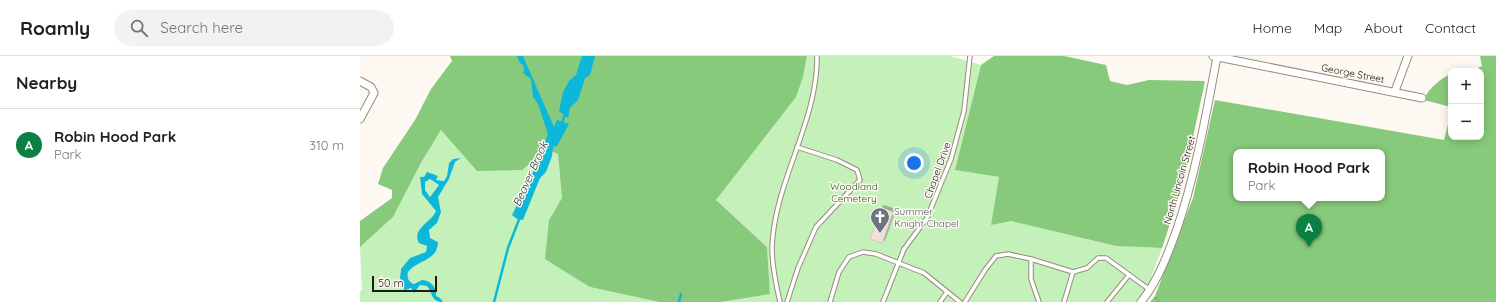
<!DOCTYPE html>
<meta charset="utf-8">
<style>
:root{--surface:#fff;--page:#f2f2f2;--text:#202124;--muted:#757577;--line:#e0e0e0;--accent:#0b8043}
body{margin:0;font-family:Quicksand,sans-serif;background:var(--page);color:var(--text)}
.controls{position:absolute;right:12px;top:12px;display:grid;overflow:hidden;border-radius:8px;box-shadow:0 2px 10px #0003}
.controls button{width:36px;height:36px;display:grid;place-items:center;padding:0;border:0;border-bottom:1px solid var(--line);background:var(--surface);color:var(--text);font:20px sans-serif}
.scale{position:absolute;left:12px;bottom:10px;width:65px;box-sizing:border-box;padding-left:4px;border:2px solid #1e1913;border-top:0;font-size:11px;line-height:14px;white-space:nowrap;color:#1e1913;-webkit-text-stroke:3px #fdf8f2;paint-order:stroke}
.you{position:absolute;left:554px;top:107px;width:14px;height:14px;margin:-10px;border:3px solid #fff;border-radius:50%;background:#1a73e8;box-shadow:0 0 0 6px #1a73e833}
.badge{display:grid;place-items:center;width:26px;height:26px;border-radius:50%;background:var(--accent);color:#fff;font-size:13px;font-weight:700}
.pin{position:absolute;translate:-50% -33px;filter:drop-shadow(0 1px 2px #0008)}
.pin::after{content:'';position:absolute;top:21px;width:14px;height:12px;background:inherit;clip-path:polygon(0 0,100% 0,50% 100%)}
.popup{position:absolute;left:873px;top:93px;width:152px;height:52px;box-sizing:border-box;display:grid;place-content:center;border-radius:8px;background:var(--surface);filter:drop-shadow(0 1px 3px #0005);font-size:13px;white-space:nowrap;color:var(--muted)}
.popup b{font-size:15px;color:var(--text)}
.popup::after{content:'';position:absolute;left:50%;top:100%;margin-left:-8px;border:8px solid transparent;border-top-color:var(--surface)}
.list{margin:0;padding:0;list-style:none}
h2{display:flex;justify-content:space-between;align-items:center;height:52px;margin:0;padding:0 16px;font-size:17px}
h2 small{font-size:13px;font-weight:400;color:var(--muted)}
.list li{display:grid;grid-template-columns:26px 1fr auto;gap:12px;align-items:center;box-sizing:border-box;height:72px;padding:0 16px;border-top:1px solid var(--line)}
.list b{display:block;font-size:15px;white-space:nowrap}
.list p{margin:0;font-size:13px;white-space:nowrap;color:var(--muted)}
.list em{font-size:13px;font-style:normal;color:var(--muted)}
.icon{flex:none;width:22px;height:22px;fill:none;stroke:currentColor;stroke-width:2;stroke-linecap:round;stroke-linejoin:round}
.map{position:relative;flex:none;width:1136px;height:246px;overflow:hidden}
header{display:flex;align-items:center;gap:24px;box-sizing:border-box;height:56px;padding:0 20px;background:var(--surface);border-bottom:1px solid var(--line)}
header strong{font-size:19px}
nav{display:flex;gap:22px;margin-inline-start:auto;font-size:14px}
.search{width:280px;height:36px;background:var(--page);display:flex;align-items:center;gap:10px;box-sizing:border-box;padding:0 14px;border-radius:22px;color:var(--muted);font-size:15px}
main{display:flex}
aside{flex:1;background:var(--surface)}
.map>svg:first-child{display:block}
.green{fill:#c4f0ba}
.forest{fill:#88ca7b;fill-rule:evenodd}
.water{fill:#0cb7d9;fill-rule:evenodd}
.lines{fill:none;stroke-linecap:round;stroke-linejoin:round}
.stream{stroke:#0cb7d9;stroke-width:2.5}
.building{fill:#f4ded9;stroke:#dac4be;filter:url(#shadow)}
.lane-casing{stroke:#978c7c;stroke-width:5.5}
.street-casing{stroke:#978c7c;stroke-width:9}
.path{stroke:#8a857f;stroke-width:1.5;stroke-dasharray:2 3;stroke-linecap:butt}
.lane{stroke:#fff;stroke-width:3.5}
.street{stroke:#fff;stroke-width:7}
.labels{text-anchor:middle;stroke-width:3;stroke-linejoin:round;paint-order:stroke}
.street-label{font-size:10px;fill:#1e1913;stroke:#fdf8f2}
.park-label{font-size:10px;fill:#246215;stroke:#fdf8f2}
.worship-label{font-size:10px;fill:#5b616d;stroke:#fdf8f2;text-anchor:start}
.water-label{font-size:11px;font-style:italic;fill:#233a41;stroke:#fdf8f2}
</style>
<header>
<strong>Roamly</strong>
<div class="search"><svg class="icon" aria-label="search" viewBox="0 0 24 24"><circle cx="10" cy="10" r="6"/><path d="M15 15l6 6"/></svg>Search here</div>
<nav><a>Home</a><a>Map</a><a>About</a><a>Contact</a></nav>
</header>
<main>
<aside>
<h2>Nearby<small></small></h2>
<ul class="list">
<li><span class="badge">A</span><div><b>Robin Hood Park</b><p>Park</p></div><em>310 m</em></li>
</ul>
</aside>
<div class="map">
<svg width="1136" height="246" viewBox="0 0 1136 246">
<defs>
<filter id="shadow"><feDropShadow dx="2.5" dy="-2.5" stdDeviation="0" flood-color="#0004"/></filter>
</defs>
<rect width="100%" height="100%" fill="#fdf8f2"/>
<!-- green -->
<g class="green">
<polygon points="447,0 590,0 621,9 595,114 639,121 632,168 651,165 756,190 802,192 787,232 777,246 361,246 410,238 407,191 356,144 435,41 443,21"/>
<path d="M 81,74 L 173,105 L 181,91 L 198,98 L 202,142 L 189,164 L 230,231 L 299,246 L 82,246 L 80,242 L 76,240 L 72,228 C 63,223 62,224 54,228 C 48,226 47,221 48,215 C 58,204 68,208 78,192 L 77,185 L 71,183 L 69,180 C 69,168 79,168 81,154 C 81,150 78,146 78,141 L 89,123 L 95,106 L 100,102 L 93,103 L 89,107 L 87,120 L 84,125 L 76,124 L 76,120 L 68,117 L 64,121 L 60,122 L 62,138 L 77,155 L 70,165 L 65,168 L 67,190 L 66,196 L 50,202 L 40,215 L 44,235 L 49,232 L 53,234 C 58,230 60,228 67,230 L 75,245 L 77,246 L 0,246 L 0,235 L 2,235 L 0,191 L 33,161 L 62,105 Z"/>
<polygon points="70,123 79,129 70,141 65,134 65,126"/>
</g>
<!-- forest -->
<g class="forest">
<polygon points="90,0 447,0 443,21 436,41 356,144 407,191 410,238 361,246 299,246 230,231 185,203 189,164 202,142 198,98 181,91 173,105 162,114 117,115 81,74 62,105 33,161 0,191 0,165 32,142 32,134 18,128 23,112 55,64 71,33 92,5"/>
<polygon points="634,0 704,0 746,9 750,25 767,29 789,24 845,25 823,128 802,192 756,190 651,165 631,169 639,121 595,114 621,9"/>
<path d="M 1120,0 L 1136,0 L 1136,246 L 790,246 L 795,240 L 833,142 L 855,44 L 1084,84 L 1091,57 L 1091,81 L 1121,81 L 1121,15 L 1112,15 L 1122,10 ZM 876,96 L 1022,96 L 1022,142 L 876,142 Z"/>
<path d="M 1091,18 L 1091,51 L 1064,44 C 1067,34 1081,22 1091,18 Z"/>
</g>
<!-- water -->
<g class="water">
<polygon points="157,0 163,0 194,71 197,64 209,68 197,90 193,91 192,100 186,116 180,122 163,164 157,163 152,159 171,121 188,78 178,48 173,41 171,23 163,17 164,14 163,9 160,7"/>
<polygon points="222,0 235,0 230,19 225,22 218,44 210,52 208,62 199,55 203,36 209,25 216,19"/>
<path d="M 101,102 L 95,106 L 89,123 L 78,141 L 81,156 L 77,167 L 69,174 L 70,182 L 78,186 C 78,205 57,204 48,216 C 47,221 48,226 54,228 L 62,224 C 72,225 76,231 76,240 L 80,242 L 83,246 C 71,246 73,238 67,230 L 60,229 L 54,237 L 51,232 L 43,235 L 44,233 L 40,222 L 41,213 L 50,202 L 66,196 L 67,190 L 59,187 C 51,173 72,166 76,155 L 62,138 L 60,121 L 64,121 L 67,116 L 78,120 L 76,124 L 84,125 L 87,120 L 89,107 L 93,103 ZM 70,123 L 79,129 L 70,141 L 65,134 L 65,126 Z"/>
</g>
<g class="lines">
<!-- stream -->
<g class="stream">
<polyline points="202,68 205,57"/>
<polyline points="134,246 148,192 160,161"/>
<polyline points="319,246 321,238"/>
</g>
</g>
<!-- building -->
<polygon class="building" points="521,152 533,156 522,187 510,183"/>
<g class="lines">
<!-- lane casing -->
<g class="lane-casing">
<g id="lane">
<polyline points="671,203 671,223 679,246"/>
<path d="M 420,246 C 416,229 412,209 412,192 C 414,126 458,66 457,0"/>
<polyline points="427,246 438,212 456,171 500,124 497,114 477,104 437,91"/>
<polyline points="470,246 479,216 489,201 503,196 516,198 564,217 600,246"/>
<polyline points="523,246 544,193 567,162 591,103 604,55 610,0"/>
<polyline points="580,246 587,236"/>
<polyline points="605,246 625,214 636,200 648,198 671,203 713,216 727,212 738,202 746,202 790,234"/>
<polyline points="704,246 713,216"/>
<polyline points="747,246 769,219"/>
</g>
</g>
<!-- street casing -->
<g class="street-casing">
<g id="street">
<polyline points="853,0 1062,42"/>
<polyline points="0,25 11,31 14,37 0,63"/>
<polyline points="1035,35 1048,0"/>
<path d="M 781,246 C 798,225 808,198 817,173 C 836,117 846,59 857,1"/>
</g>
</g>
<!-- path -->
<polyline class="path" points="795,241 799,246"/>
<!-- lane -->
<use href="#lane" class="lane"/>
<!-- street -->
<use href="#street" class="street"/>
</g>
<!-- icons -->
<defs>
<g id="church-pin" transform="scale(1)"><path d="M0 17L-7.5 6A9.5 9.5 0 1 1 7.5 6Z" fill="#6b7280" stroke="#fdf8f2"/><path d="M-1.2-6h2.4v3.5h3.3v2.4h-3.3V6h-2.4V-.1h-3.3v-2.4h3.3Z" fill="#fff"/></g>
</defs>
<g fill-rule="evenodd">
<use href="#church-pin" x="520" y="161"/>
</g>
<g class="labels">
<!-- street labels -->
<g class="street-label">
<text transform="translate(993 17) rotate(11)" y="4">George Street</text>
<text transform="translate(577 114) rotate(-70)" y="4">Chapel Drive</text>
<text transform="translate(819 124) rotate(-74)" y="4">North Lincoln Street</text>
</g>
<!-- park labels -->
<g class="park-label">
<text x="494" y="134">Woodland<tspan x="494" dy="12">Cemetery</tspan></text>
</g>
<!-- worship labels -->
<g class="worship-label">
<text x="534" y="159">Summer<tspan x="534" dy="12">Knight Chapel</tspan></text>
</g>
<!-- water labels -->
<g class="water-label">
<text transform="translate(170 118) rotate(-66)" y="4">Beaver Brook</text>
</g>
</g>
</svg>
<div class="controls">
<button>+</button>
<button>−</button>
</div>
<div class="scale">50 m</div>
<div class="you"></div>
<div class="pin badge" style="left:949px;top:191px">A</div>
<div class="popup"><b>Robin Hood Park</b>Park</div>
</div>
</main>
